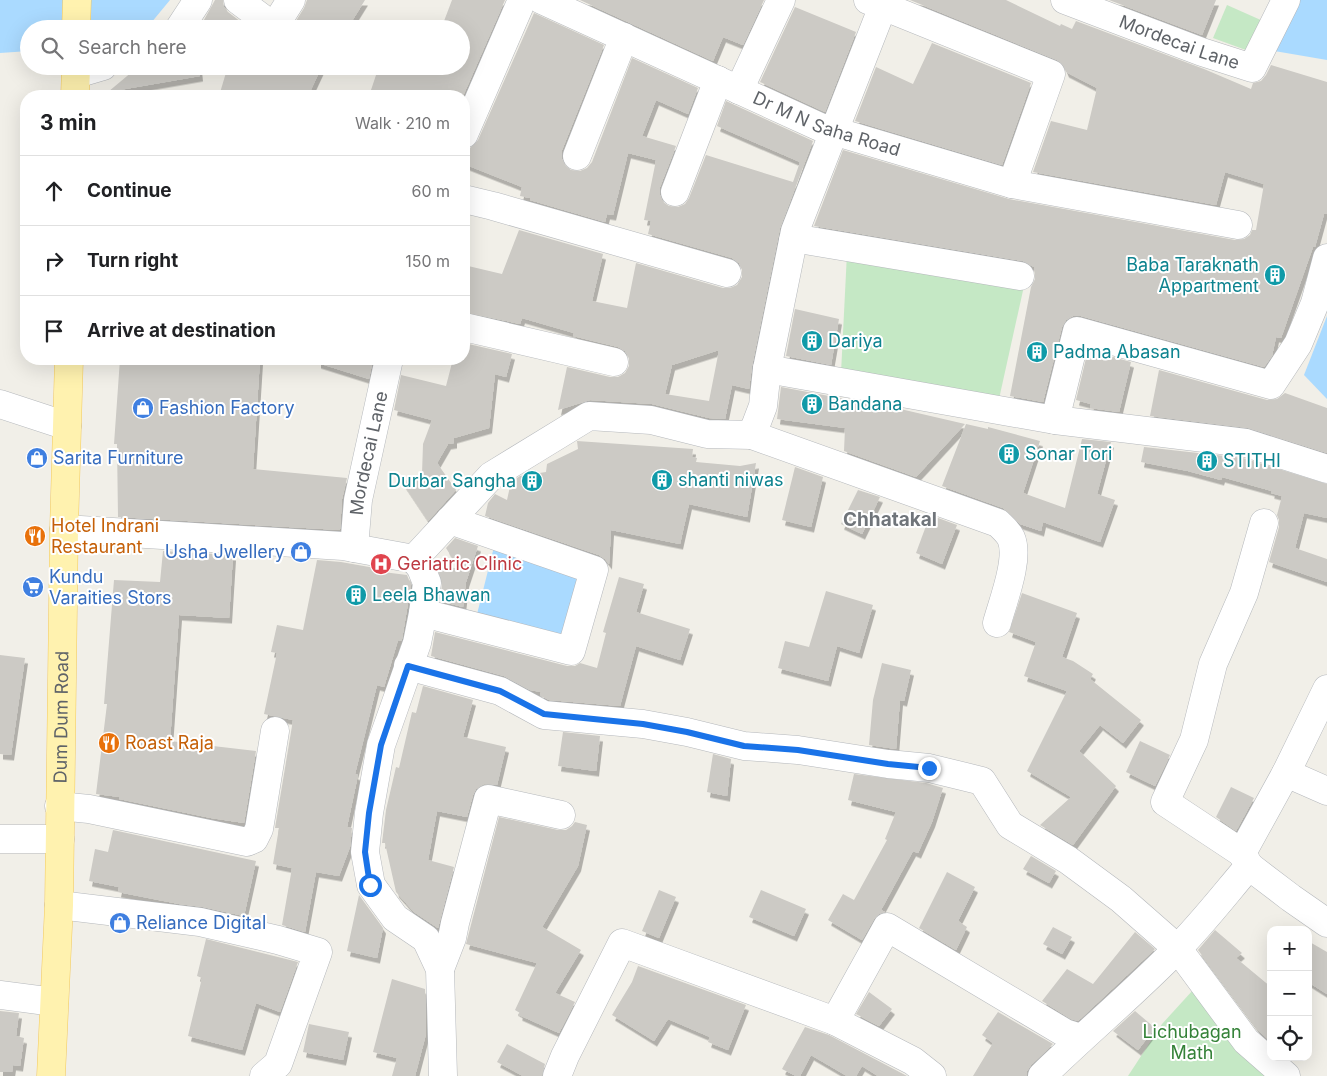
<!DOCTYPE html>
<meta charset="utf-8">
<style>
:root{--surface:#fff;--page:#f6f6f6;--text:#202124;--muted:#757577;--line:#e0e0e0}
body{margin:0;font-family:Inter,sans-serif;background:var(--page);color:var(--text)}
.controls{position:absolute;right:15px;bottom:15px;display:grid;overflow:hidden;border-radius:10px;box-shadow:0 5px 20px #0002}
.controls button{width:45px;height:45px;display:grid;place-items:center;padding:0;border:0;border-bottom:1px solid var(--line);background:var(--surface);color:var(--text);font:25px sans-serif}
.stop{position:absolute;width:15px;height:15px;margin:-11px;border:4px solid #1a73e8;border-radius:50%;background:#fff}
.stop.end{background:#1a73e8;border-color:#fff;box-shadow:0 1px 5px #0008}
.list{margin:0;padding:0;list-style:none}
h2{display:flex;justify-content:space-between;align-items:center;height:65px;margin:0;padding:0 20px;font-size:21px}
h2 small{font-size:16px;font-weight:400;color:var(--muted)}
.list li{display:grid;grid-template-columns:32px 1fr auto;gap:15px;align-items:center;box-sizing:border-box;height:70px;padding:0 20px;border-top:1px solid var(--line)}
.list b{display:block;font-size:19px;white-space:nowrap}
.list em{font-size:16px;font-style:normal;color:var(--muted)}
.icon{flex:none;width:28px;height:28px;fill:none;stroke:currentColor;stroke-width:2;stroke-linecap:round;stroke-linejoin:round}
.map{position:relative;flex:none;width:1327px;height:1076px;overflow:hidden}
.search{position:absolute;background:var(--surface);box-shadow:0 5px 20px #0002;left:20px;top:20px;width:450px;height:55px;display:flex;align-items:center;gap:12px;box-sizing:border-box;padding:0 18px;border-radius:28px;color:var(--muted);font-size:19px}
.panel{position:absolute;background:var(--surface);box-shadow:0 5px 20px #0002;left:20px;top:90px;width:450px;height:275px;border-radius:20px}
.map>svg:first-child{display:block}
.green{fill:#c5e8c5}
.water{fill:#aadaff}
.building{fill:#cccac5;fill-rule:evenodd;filter:url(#shadow)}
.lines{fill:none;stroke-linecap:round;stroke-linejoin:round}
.minor-casing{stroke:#b5b8bc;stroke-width:29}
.major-casing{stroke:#f2c960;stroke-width:29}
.minor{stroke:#fff;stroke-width:28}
.major{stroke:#fff2af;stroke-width:28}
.route{stroke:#1a73e8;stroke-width:6}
.labels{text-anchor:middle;stroke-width:4;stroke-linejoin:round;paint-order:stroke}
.street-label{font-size:18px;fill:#5f6368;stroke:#fff}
.culture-label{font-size:18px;fill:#0d838f;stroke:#fff;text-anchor:start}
.shop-label{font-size:18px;fill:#366cbe;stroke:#fff;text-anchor:start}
.food-label{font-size:18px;fill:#c56008;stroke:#fff;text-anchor:start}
.health-label{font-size:18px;fill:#be3a42;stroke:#fff;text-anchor:start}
.park-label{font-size:18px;fill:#348238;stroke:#fff}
.neighbourhood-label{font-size:19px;font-weight:bold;fill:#70757a;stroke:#fff}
</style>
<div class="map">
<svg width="1327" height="1076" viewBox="0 0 1327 1076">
<defs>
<filter id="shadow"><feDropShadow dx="3" dy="5.5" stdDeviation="0" flood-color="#0004"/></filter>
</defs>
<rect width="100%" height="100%" fill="#f1efe8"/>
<!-- green -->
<g class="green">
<polygon points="1227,5 1263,21 1254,53 1213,38"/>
<polygon points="847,253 1024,286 999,399 841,373"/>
<polygon points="1193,990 1276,1076 1128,1076 1162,1024"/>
</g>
<!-- water -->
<g class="water">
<polygon points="0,0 170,0 146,29 29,29 29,51 0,53"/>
<polygon points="1296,0 1327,0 1327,60 1268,50"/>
<polygon points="1327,316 1327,399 1304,375"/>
<polygon points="495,543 584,575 563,639 476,618"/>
</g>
<!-- building -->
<g class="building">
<polygon points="215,0 223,0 224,7 228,12 250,29 199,29"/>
<polygon points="307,0 365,0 347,29 291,29 304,8"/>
<polygon points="452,0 505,0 463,96 369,96 379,66 461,66 461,29 441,29"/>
<polygon points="580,0 764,0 743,45 723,37 713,61"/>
<polygon points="910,0 1006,0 1060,26 1061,24 1072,29 1076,21 1204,69 1251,89 1253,83 1261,81 1266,75 1271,65 1327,82 1327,214 1324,214 1315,247 1313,247 1281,338 1276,337 1272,356 1264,367 1081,316 1073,316 1066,320 1062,327 1043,402 1010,396 1031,287 1035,279 1034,267 1023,261 814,226 843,150 1009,199 1235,240 1244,239 1250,235 1252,230 1256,230 1264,184 1225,172 1216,205 1033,172 1051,121 1087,130 1097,88 1066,72 1063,65 1057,60"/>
<polygon points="1109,0 1216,0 1202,35"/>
<polygon points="795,7 856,32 825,112 760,82"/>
<path d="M 534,13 L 604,45 L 562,150 L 562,159 L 565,165 L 571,170 L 580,171 L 587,168 L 592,162 L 632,58 L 698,88 L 688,114 L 656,100 L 642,136 L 676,146 L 660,187 L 660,195 L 663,202 L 669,206 L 678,207 L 685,204 L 689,198 L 706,155 L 793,182 L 800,162 L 717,126 L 726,101 L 813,141 L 780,228 L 752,366 L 749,389 L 732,385 L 725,419 L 709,418 L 652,404 L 590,400 L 558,410 L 567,367 L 610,377 L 618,377 L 625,373 L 629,366 L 629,358 L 625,351 L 618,347 L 573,336 L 574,333 L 522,318 L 520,324 L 464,312 L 464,265 L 502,274 L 519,230 L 603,254 L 592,301 L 627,308 L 636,263 L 723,288 L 730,288 L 737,285 L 742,277 L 742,270 L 739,263 L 732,258 L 648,234 L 651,221 L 644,220 L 656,160 L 628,153 L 613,215 L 607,214 L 605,222 L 530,200 L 530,198 L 520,196 L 522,187 L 464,164 L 470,148 L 478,140 ZM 719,350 L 709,401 L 665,394 L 672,365 Z"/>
<polygon points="932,43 1031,83 1002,165 855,121 876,67 913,84"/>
<polygon points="139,66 199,66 200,76 108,92"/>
<polygon points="228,66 322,66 308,96 219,96"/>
<polygon points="795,309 839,319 831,365 786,356"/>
<polygon points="464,343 512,354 506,377 495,374 489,428 454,438 454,443 448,444 437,463 456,490 428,521 402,482 422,474 423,444 432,420 394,410 401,375 446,386 453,359 464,359"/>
<polygon points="1088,350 1131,362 1119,412 1090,408 1091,404 1076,400"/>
<polygon points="120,359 260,359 253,469 347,478 342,499 340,530 118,517 117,444 114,444"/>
<polygon points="318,359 373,359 369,379 318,363"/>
<polygon points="1159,370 1267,400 1277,399 1285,393 1327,408 1327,453 1248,428 1150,416"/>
<polygon points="781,387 845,399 845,400 896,408 965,424 916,477 844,451 845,428 777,419"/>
<polygon points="966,424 988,429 988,427 1040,441 1023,493 1065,508 1082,439 1111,442 1097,494 1115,500 1100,542 1043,522 1041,531 1020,524 1003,508 942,486"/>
<polygon points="577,441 693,449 692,457 697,458 696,462 740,466 756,463 747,517 689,504 680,544 611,530 609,564 605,559 599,555 485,516 488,503 495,494 507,500 511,482 520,476 546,472 547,464 578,449"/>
<polygon points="1144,447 1243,458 1327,484 1327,518 1304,513 1295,548 1327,559 1327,582 1269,562 1279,527 1279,520 1277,515 1282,496 1271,493 1272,491 1222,477 1221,480 1188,471 1141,462"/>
<polygon points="795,467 823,477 811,527 782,520"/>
<polygon points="858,490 880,497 862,534 841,524"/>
<polygon points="930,515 957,525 942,564 916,553"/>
<polygon points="455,538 478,546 466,582 463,607 440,601 442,585 436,564 459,569 446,548"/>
<polygon points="163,551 233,555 229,618 179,615 170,741 256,751 244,823 211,818 119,799 120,797 96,794 107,704 104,704 114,580 160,582"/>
<polygon points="317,560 341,562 375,568 375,571 407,575 411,585 402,639 401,641 398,640 384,687 377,685 355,774 358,775 347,827 352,828 350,847 339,876 316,872 305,932 282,925 292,868 273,864 279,828 275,828 293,720 264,714 277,653 271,652 277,625 303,630"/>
<polygon points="619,577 644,584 636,612 690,629 680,660 636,646 620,706 549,700 540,695 541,692 530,690 504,676 431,656 435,632 567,666 575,666 580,663 597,668 606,633 603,632"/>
<polygon points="826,591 873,605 859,653 837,646 828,681 778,668 785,641 809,647"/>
<polygon points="1022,593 1077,613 1062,657 1073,661 1093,674 1090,679 1141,720 1123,743 1100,725 1079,751 1116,786 1073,845 1040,825 1071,797 1027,771 1067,691 1024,676 1036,642 1009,632"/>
<polygon points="0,655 25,658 11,755 0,754"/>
<polygon points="882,663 911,670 904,701 900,700 896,749 869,745 873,700"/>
<polygon points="423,686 473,700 463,737 506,747 497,785 484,784 476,789 473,795 467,817 437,811 428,860 454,867 438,928 414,912 396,892 385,843 382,843 386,810 396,767 399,768 412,712 416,713"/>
<polygon points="563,732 600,736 596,771 558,766"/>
<polygon points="1140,741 1170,755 1155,786 1126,772"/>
<polygon points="713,754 731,759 727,796 707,792"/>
<polygon points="854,774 926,783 943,788 932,822 918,853 913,851 881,910 885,912 879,914 874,919 862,940 828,920 843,894 854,900 887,840 885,839 896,812 848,800"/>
<polygon points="1231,787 1254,798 1236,831 1216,817"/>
<polygon points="499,817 558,830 566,830 572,826 575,822 587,825 578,866 542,927 581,950 555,993 575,1002 559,1033 519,1015 520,1013 515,1010 537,963 466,944"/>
<polygon points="113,830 256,861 244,916 203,907 179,904 118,892 119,887 89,881 95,849 108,852"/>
<polygon points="1031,856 1056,871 1049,883 1023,869"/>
<polygon points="947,872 975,887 958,921 967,927 956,950 919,928"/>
<polygon points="659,890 676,897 659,938 642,931"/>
<polygon points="761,890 806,909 794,936 749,917"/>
<polygon points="359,895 383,928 377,958 347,951"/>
<polygon points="1053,927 1072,937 1062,954 1043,944"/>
<polygon points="1215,930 1242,953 1236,958 1271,987 1271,1042 1258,1030 1198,950"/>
<polygon points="1135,932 1155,949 1078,1021 1071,1019 1042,1001 1067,969 1093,984"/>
<polygon points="206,939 298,962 280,1012 256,1003 242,1050 188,1036 202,978 197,976"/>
<polygon points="1308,941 1327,952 1327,994 1308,982"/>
<polygon points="638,966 746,1005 728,1050 708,1042 710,1037 668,1019 654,1041 612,1015 632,982"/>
<polygon points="392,979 425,989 426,1034 415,1076 392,1076 397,1058 373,1052"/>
<polygon points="869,992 892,1009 879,1026 856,1014"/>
<polygon points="0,1011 19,1013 16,1036 24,1038 20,1066 13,1065 12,1072 0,1072"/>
<polygon points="1135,1011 1155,1028 1138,1050 1113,1031"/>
<polygon points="998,1012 1053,1044 1031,1065 1027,1071 1027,1076 973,1076 993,1043 982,1035"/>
<polygon points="309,1024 349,1032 343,1060 303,1052"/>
<polygon points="805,1027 829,1035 907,1076 878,1076 862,1066 856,1076 847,1076 811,1055 800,1076 796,1076 782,1069"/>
<polygon points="507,1044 545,1064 542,1076 523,1076 497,1062"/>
</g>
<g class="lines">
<!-- minor casing -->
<g class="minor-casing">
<g id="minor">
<polyline points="238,0 274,27 291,0"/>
<path id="s1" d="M 542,0 L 820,127 L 1012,184 L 1051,74 L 868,0"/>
<path id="s2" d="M 1065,0 L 1202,52 L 1252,68 L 1286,0"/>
<polyline points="883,6 795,231 767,369 1055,420 1246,443 1327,469"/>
<polyline points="179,29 198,0"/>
<polyline points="76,74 103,66"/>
<polyline points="739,90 781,0"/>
<polyline points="464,134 522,0"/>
<polyline points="577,156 624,37"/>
<polyline points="1012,184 1238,225"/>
<polyline points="675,192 718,80"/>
<polyline points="464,199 493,206 727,273"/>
<polyline points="793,241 799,239 1020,276"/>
<polyline points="464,327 614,362"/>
<polyline points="0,404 67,426"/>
<polyline points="1055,420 1077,331 1271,385 1298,344 1315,303 1327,258"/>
<path d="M 752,435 L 998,523 C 1003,528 1008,532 1011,538 C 1020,558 1003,601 997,623"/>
<polyline points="64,529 343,546 414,559 491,476 589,416 651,420 707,434 752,435 763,406 767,369"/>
<path id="s3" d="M 354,548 L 358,500 L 389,359"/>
<polyline points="414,559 421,568 427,583 423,613 417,643 381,745 369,813 365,852 371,885 395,918 426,939 440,969 443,1076"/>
<polyline points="423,613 571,651 594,570 450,520"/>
<polyline points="408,666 500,691 544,715 643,724 687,732 744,746 798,750 888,764 929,768 982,781 1010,825 1068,860 1121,899 1178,949 1246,1041 1286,1076"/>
<polyline points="1286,773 1327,791"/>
<polyline points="59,806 89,809 247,842 254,839 259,829 275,731"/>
<polyline points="0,839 60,839"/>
<polyline points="1242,853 1165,802 1194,740 1213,664 1244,593 1264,523"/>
<polyline points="1249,866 1291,898 1327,923"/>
<polyline points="59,905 200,922 278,940 318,952 278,1064 264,1076"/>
<polyline points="440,969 452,938 455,923 488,799 561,815"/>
<polyline points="0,995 54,1002"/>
<polyline points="835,1021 913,1061 932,1076"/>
<polyline points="557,1076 565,1056 622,943 835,1021 887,927 1065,1033 1081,1038"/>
<path d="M 1042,1076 C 1086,1033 1133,994 1176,950 C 1202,924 1225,894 1249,866 L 1242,853 L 1286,773 L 1327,689"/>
</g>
</g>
<!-- major casing -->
<g class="major-casing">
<g id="major">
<polyline points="76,29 77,0"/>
<polyline points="75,96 76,66"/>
<path id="s4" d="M 51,1076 L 59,905 L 64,529 L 69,359"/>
</g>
</g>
<!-- minor -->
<use href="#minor" class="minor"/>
<!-- major -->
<use href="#major" class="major"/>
</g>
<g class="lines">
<!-- route -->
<polyline class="route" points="370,885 365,852 369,813 381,745 408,666 500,691 544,714 643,724 687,732 744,746 798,750 888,764 929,768"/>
</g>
<!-- icons -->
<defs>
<g id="building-disc" transform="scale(1.125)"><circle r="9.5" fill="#0f9aa8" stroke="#fff"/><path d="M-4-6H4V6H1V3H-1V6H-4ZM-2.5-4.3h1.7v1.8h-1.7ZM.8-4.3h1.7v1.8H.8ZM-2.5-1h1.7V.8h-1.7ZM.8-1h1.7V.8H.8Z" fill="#fff"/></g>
<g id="shop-disc" transform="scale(1.125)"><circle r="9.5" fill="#3f7fe0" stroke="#fff"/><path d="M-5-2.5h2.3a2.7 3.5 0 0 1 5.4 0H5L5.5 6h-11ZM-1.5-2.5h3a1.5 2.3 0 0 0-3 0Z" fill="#fff"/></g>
<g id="restaurant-disc" transform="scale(1.125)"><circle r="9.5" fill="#e8710a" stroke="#fff"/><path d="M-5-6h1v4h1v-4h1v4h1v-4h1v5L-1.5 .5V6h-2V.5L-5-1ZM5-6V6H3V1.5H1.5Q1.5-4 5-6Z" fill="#fff"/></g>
<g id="hospital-disc" transform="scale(1.125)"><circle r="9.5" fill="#e0444e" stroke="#fff"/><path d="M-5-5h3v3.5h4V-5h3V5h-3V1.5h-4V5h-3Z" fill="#fff"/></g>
<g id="supermarket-disc" transform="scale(1.125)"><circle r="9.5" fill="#3f7fe0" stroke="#fff"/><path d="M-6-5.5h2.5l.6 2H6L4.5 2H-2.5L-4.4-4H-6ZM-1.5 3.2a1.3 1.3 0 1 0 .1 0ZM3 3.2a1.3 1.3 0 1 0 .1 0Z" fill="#fff"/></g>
</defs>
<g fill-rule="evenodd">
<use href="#building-disc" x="1275" y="275"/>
<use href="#building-disc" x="812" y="341"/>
<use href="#building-disc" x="1037" y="352"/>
<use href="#building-disc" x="812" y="404"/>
<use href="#shop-disc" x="143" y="408"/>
<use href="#building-disc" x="1009" y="454"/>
<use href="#shop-disc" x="37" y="458"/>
<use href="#building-disc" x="1207" y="461"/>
<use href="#building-disc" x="662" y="480"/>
<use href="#building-disc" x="532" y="481"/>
<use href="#restaurant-disc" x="35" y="536"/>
<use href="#shop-disc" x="301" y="552"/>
<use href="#hospital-disc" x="381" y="564"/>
<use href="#supermarket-disc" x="33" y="587"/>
<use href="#building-disc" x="356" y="595"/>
<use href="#restaurant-disc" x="109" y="743"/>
<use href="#shop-disc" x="120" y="923"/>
</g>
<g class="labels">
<!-- street labels -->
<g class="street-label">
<text dy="6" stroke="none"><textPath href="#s2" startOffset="122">Mordecai Lane</textPath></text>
<text dy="6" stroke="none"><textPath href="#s1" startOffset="311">Dr M N Saha Road</textPath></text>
<text dy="6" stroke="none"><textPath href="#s3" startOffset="96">Mordecai Lane</textPath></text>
<text dy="6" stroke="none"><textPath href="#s4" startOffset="359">Dum Dum Road</textPath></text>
</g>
<!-- culture labels -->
<g class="culture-label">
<text x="1259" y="271" text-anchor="end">Baba Taraknath<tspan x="1259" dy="21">Appartment</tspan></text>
<text x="828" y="347">Dariya</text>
<text x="1053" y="358">Padma Abasan</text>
<text x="828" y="410">Bandana</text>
<text x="1025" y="460">Sonar Tori</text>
<text x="1223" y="467">STITHI</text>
<text x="678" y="486">shanti niwas</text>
<text x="516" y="487" text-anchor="end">Durbar Sangha</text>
<text x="372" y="601">Leela Bhawan</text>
</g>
<!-- shop labels -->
<g class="shop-label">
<text x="159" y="414">Fashion Factory</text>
<text x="53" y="464">Sarita Furniture</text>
<text x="285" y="558" text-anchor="end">Usha Jwellery</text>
<text x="49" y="583">Kundu<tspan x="49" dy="21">Varaities Stors</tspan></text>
<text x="136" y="929">Reliance Digital</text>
</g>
<!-- food labels -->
<g class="food-label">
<text x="51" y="532">Hotel Indrani<tspan x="51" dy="21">Restaurant</tspan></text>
<text x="125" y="749">Roast Raja</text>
</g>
<!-- health labels -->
<g class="health-label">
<text x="397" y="570">Geriatric Clinic</text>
</g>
<!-- park labels -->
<g class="park-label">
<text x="1192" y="1038">Lichubagan<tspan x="1192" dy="21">Math</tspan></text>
</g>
<!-- neighbourhood labels -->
<g class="neighbourhood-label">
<text x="890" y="526">Chhatakal</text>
</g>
</g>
</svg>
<div class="controls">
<button>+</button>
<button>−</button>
<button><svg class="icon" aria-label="locate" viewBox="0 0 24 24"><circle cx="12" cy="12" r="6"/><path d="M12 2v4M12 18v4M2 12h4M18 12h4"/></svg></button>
</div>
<div class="stop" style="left:370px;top:885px"></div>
<div class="stop end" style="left:929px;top:768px"></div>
<div class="search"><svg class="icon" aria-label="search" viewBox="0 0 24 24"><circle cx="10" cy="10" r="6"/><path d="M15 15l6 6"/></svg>Search here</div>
<section class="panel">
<h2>3 min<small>Walk · 210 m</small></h2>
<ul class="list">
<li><svg class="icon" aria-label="ahead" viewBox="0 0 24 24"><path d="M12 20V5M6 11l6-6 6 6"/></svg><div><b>Continue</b></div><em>60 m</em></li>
<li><svg class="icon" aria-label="right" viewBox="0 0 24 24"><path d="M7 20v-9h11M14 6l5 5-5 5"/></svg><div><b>Turn right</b></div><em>150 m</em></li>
<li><svg class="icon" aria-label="arrive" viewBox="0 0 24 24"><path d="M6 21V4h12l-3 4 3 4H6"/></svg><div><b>Arrive at destination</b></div></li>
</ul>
</section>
</div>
